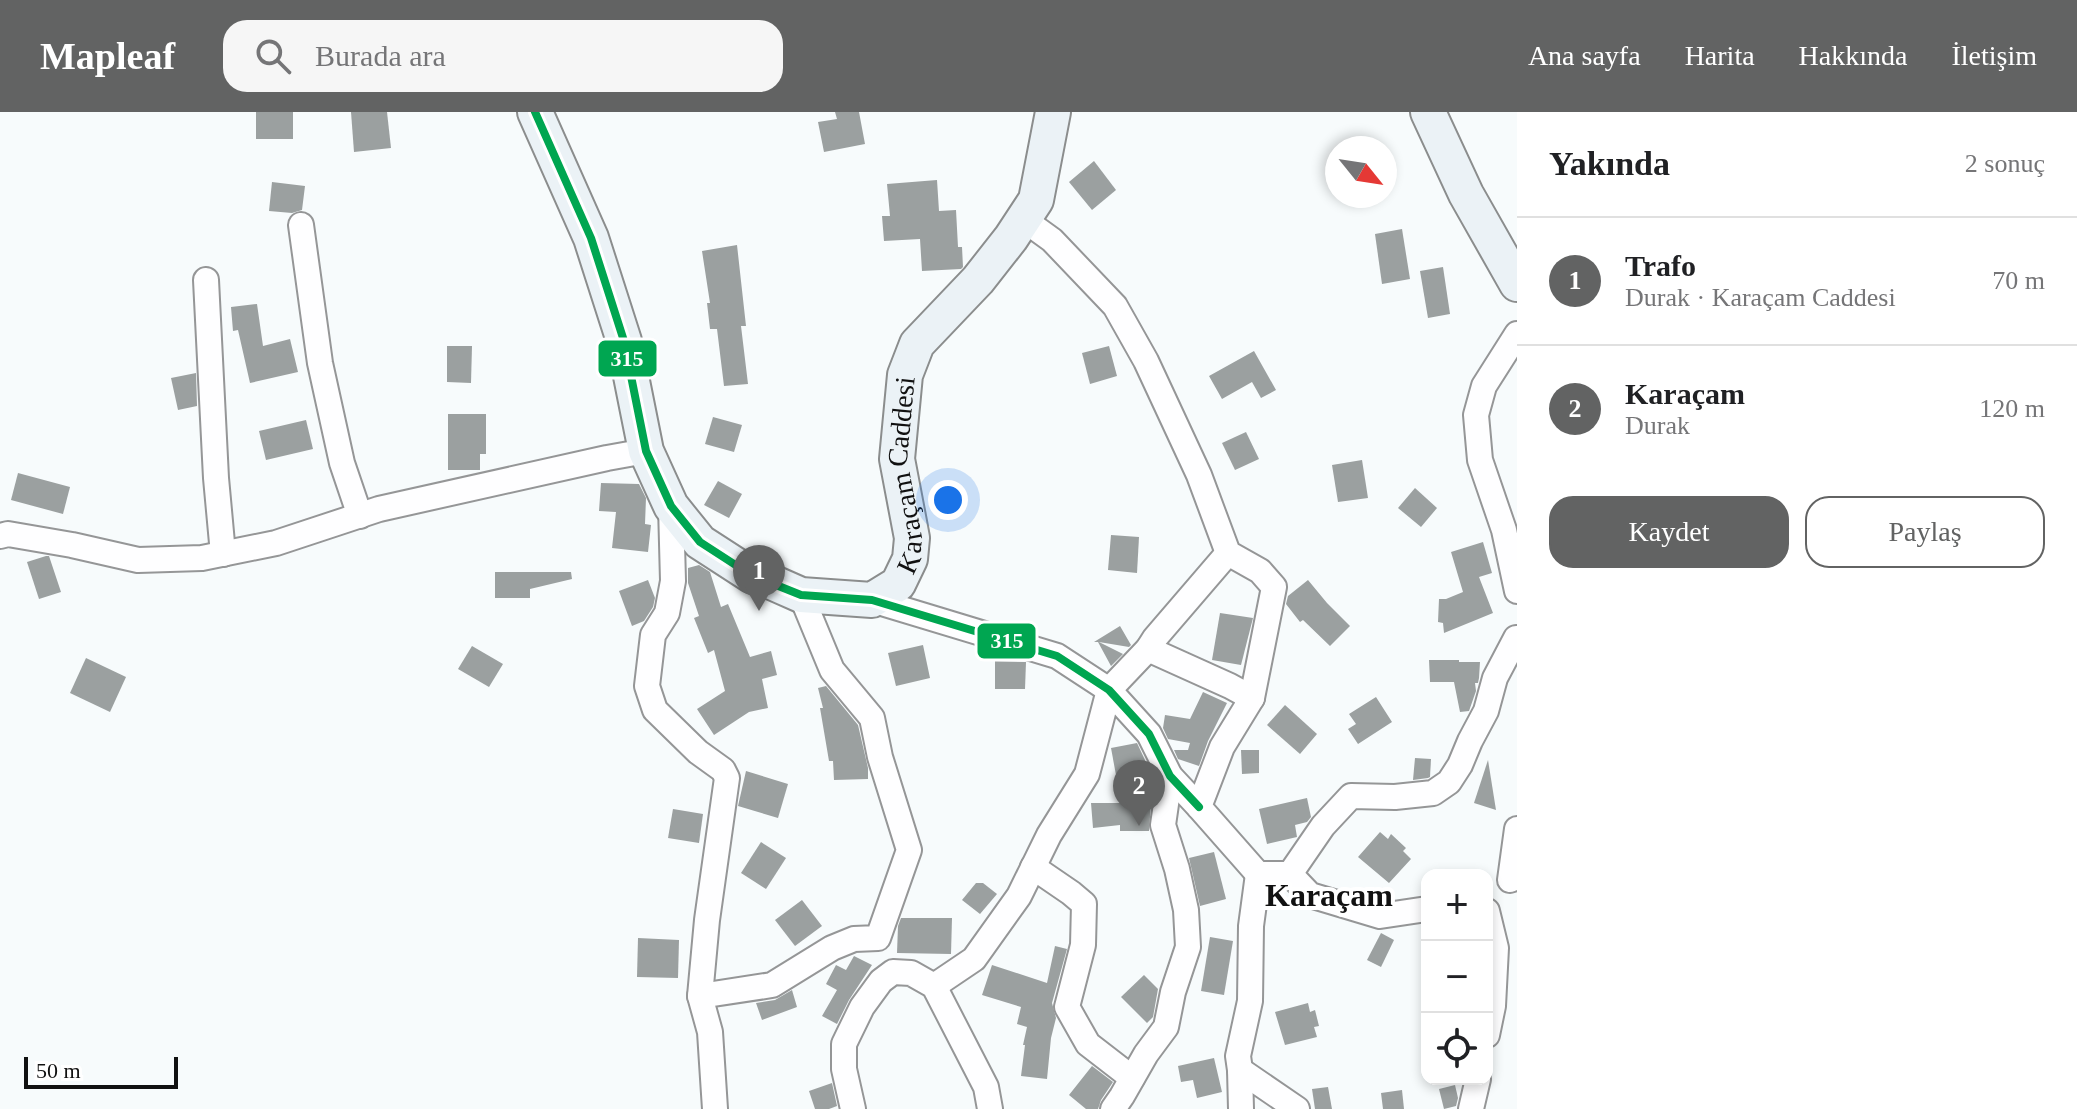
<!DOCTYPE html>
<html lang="tr">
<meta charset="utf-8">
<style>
:root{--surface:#fff;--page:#f6f6f6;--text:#202124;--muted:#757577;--line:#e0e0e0;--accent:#626363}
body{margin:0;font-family:"Times New Roman",serif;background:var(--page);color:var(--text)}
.controls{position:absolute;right:24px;bottom:24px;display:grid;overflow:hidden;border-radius:16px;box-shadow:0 4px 12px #0003}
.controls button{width:72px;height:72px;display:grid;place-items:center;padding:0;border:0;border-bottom:2px solid var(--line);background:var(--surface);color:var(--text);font:40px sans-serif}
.compass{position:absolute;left:1325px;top:24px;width:72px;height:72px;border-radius:50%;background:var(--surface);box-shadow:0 4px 12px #0003;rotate:120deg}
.scale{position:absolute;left:24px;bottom:20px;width:154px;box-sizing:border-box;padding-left:8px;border:4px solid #111;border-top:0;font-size:22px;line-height:28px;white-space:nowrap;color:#111;-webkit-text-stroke:6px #fff;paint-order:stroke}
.you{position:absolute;left:948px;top:388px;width:28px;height:28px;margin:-20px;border:6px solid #fff;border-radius:50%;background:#1a73e8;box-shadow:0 0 0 12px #1a73e833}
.badge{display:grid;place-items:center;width:52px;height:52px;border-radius:50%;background:var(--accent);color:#fff;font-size:26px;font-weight:700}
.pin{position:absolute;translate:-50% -66px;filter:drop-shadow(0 2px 4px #0008)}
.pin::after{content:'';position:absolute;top:42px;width:28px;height:24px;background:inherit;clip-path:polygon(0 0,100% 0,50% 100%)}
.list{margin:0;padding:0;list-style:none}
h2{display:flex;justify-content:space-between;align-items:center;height:104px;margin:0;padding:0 32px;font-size:34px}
h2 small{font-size:26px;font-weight:400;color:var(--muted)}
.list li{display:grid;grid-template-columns:52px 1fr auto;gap:24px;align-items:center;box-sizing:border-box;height:128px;padding:0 32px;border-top:2px solid var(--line)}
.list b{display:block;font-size:30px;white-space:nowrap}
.list p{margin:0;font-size:26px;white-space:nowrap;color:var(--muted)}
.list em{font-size:26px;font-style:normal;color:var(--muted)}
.actions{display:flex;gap:16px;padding:24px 32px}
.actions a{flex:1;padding:18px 0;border:2px solid var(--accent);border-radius:24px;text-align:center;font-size:28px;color:var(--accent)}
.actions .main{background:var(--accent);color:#fff}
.icon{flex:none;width:44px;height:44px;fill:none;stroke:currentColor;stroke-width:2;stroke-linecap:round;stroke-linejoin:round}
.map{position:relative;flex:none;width:1517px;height:997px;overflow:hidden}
header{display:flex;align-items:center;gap:48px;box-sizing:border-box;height:112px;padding:0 40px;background:var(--accent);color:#fff}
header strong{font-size:38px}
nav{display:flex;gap:44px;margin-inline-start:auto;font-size:28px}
.search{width:560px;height:72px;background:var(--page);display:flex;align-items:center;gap:20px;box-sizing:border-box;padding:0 28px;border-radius:24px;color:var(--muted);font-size:30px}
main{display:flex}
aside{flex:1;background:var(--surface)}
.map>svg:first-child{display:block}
.building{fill:#9ba0a0}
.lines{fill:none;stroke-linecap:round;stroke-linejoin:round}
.street-casing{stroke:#959697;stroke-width:28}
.secondary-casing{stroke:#8b8d8d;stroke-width:38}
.street{stroke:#fefeff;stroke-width:24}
.secondary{stroke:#ebf2f6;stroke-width:34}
.bus-1-casing{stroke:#fff;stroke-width:14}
.bus-1{stroke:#00a651;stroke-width:8}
.labels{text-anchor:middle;stroke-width:8;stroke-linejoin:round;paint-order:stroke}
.street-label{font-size:28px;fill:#111;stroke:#fff}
.quarter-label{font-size:32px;font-weight:bold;fill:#111;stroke:#fff}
.line-badge{stroke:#fff;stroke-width:3}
.badge-label{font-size:22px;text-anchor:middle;font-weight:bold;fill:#fff}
</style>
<header>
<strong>Mapleaf</strong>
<div class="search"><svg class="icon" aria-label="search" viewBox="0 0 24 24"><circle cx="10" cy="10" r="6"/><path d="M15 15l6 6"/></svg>Burada ara</div>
<nav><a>Ana sayfa</a><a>Harita</a><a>Hakkında</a><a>İletişim</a></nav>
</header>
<main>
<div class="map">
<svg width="1517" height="997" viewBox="0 0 1517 997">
<rect width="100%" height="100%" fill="#f7fbfc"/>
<!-- building -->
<g class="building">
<rect x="256" y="0" width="37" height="27"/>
<polygon points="351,0 387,0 391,36 354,40"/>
<polygon points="835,0 859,0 865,32 824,40 818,10 837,7"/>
<polygon points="1094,49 1116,78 1092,98 1069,70"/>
<polygon points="937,68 939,99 956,98 958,135 962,135 963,155 961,157 922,159 920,127 884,129 882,104 890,104 887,72"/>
<polygon points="272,70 305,74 302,98 292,101 269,99"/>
<polygon points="1402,117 1410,167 1382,172 1375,122"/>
<polygon points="737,133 746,214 741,214 748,272 724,274 717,217 710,217 707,191 710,191 702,139"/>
<polygon points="1443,155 1450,202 1428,206 1420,159"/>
<polygon points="257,192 263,234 290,227 298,260 250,271 238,218 233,219 231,195"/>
<polygon points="447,234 472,234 471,271 447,270"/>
<polygon points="1109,234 1117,264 1090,272 1082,241"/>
<polygon points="1254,239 1276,278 1261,286 1252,270 1222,287 1209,264"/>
<polygon points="196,261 197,294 178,298 171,266"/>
<polygon points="448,302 486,302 486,342 480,342 480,358 448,358"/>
<polygon points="713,305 742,313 734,340 705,332"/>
<polygon points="306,308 313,337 266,348 259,319"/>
<polygon points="1246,320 1259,347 1235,358 1222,331"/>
<polygon points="1362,348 1368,386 1338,390 1332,353"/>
<polygon points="18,361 70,375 63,402 11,388"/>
<polygon points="718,369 742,382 729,406 704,393"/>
<polygon points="601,371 639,372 646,386 645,412 651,413 648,440 612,436 616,400 599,399"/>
<polygon points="1415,376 1437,396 1421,415 1398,396"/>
<polygon points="1111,423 1139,425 1137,461 1108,458"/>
<polygon points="1483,430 1492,461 1479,465 1493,501 1444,521 1443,511 1438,510 1439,487 1446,487 1463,480 1451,440"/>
<polygon points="46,444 49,444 61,480 39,487 27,450"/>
<polygon points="699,453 710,460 721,495 728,492 750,545 771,539 777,563 762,567 768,596 749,600 714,623 697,597 725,579 714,538 708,541 694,506 699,504 688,471 688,456"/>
<polygon points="495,460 571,460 572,467 530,477 530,486 495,486"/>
<polygon points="648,468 655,486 653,495 644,509 632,514 619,479"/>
<polygon points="1308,468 1327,491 1350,514 1330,534 1303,508 1300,510 1286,492 1288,484"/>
<polygon points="1220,501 1253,506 1241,553 1212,548"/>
<polygon points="1120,514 1131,533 1129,535 1099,530 1123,542 1111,554 1098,530 1094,530"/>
<polygon points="923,533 930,566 896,574 888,541"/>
<polygon points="472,534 503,552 489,575 458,557"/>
<polygon points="86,546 126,565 110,600 70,581"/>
<polygon points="1429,548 1459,548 1459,550 1480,550 1479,566 1478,571 1475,571 1476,579 1469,599 1460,600 1454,570 1430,570"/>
<polygon points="995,549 1026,550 1025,577 995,577"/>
<polygon points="826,574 858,613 868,656 868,667 834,668 833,649 829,649 820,596 823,596 818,576"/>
<polygon points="1203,580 1227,591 1208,629 1199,654 1178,647 1174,638 1188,638 1190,631 1168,627 1163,616 1165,603 1190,607"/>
<polygon points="1376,585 1392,610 1358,632 1348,617 1356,612 1349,602"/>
<polygon points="1285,593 1317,622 1300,642 1267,613"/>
<polygon points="1137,631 1145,648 1147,657 1116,663 1111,636"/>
<polygon points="1241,638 1259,638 1259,661 1242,662"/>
<polygon points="1415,646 1431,647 1430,665 1428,666 1413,668"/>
<polygon points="1488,648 1496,698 1474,691"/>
<polygon points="746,659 788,672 778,706 738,694"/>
<polygon points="1307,686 1311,705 1307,710 1295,713 1297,725 1267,732 1259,697"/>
<polygon points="1091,691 1151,691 1149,719 1120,719 1120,713 1093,716"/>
<polygon points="673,697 703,702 699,731 668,726"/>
<polygon points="1380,720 1388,727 1391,722 1406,736 1403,739 1411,747 1389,771 1358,745"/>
<polygon points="761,730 786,746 766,777 741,761"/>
<polygon points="1214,740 1226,787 1200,794 1189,746"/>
<polygon points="976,771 983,771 997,782 980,802 962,788"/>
<polygon points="802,788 822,814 795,834 775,808"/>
<polygon points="901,806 952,806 951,842 897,841 898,814"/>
<polygon points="1381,821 1394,828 1381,855 1367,848"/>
<polygon points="1210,825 1233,829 1224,883 1201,879"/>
<polygon points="638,826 679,828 678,866 637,865"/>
<polygon points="1055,834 1067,837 1052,891 1056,906 1051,926 1047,967 1021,964 1025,933 1023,933 1027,915 1017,912 1021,895 982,883 992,853 1047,871"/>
<polygon points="854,844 872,853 849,888 837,912 822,904 837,878 826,872 836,853 846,858"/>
<polygon points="1144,863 1158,877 1153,905 1147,911 1121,885"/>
<polygon points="792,878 797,895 762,908 756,891 775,888"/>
<polygon points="1308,891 1310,900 1315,898 1319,914 1314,915 1317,925 1285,933 1275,900"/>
<polygon points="1214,946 1222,980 1197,986 1193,968 1181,970 1178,954"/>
<polygon points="1092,954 1113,970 1101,988 1098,997 1086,997 1069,983"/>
<polygon points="832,971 837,994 829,997 815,997 809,979"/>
<polygon points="1455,973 1458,986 1456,994 1444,997 1439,977"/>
<polygon points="1328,975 1332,997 1315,997 1312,977"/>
<polygon points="1402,978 1404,997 1383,997 1381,981"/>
</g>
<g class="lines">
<!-- street casing -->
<g class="street-casing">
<g id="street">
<polyline points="1023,107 1052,128 1115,194 1146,249 1199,363 1228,441 1260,459 1274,475 1252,586"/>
<polyline points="301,113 320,251 342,351 360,404"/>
<polyline points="206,168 216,366 223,442"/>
<polyline points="1517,222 1484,274 1476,303 1480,348 1504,418 1517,479"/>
<polyline points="671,394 673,469 667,501 653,523 647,574 655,598 698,640 723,658 727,666 707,808 700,884 710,920 715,997"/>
<polyline points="0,424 8,422 72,433 138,448 202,446 276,431 379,397 607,346 646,339"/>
<polyline points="872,488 1057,544 1109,578 1149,622 1170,664 1199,695"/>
<polyline points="1148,537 1230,574 1252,586 1222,635 1199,695 1258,762"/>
<polyline points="1517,717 1510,768 1517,765"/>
<polyline points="1033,755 1071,781 1084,792 1083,833 1067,895 1088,932 1132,966"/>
<polyline points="1290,762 1310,783 1380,804 1427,797"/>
<polyline points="1487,799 1496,836 1493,894 1487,923"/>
<polyline points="934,874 974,847 1019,784 1049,723 1087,662 1109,578 1148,537 1155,526 1228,441"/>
<polyline points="700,884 772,873 832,836 854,827 878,826 909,738 880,645 872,606 832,558 801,483"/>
<polyline points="1240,958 1241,997"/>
<polyline points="853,997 844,957 844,932 862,895 881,869 893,860 911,861 934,874 986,975 990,997"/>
<polyline points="1113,997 1122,984 1146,942 1166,915 1173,880 1188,835 1186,798 1177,757 1163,713 1170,664"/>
<polyline points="1297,997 1240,958 1238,944 1250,889 1251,814 1258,762 1290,762 1323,714 1351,684 1395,685 1433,681 1449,670 1460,653 1470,629 1486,599 1495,566 1516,526"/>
<polyline points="1471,997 1478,967"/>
</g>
</g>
<!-- secondary casing -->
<g class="secondary-casing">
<g id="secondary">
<path id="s1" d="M 535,0 L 591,126 L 624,229 L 646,339 L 671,394 L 700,430 L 751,463 L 767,468 L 801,483 L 872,488 L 898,472 L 910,447 L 912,426 L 897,347 L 905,263 L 917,232 L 978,168 L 1011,126 L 1036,88 L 1053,0"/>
<polyline points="1428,0 1466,82 1517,172"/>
</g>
</g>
<!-- street -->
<use href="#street" class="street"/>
<!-- secondary -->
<use href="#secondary" class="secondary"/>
<!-- bus-1 casing -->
<g class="bus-1-casing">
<polyline id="bus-1" points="535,0 591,126 624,229 646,339 671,394 700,430 751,463 801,483 872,488 1057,544 1109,578 1149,622 1170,664 1199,695"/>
</g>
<!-- bus-1 -->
<use href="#bus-1" class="bus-1"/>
</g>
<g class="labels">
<!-- street labels -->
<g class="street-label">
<text dy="10" stroke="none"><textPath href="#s1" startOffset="794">Karaçam Caddesi</textPath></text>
</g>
<!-- quarter labels -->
<g class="quarter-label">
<text x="1329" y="794">Karaçam</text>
</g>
</g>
<g class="line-badge">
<rect x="597" y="227" width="61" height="39" rx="8" fill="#00a651"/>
<rect x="976" y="510" width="61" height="38" rx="8" fill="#00a651"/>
</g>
<g class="badge-label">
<text x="627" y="254">315</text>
<text x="1007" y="536">315</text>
</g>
</svg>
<div class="controls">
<button>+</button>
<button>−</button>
<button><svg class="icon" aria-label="locate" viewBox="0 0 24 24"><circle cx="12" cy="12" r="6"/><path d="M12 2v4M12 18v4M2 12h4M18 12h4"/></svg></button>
</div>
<svg class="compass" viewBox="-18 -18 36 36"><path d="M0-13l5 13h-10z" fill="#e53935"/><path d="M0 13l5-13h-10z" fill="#757577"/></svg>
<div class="scale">50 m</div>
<div class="you"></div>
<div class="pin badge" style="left:759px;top:499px">1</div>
<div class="pin badge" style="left:1139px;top:714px">2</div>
</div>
<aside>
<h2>Yakında<small>2 sonuç</small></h2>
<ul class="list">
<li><span class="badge">1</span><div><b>Trafo</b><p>Durak · Karaçam Caddesi</p></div><em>70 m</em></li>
<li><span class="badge">2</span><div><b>Karaçam</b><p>Durak</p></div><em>120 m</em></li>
</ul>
<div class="actions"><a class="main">Kaydet</a><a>Paylaş</a></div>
</aside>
</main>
